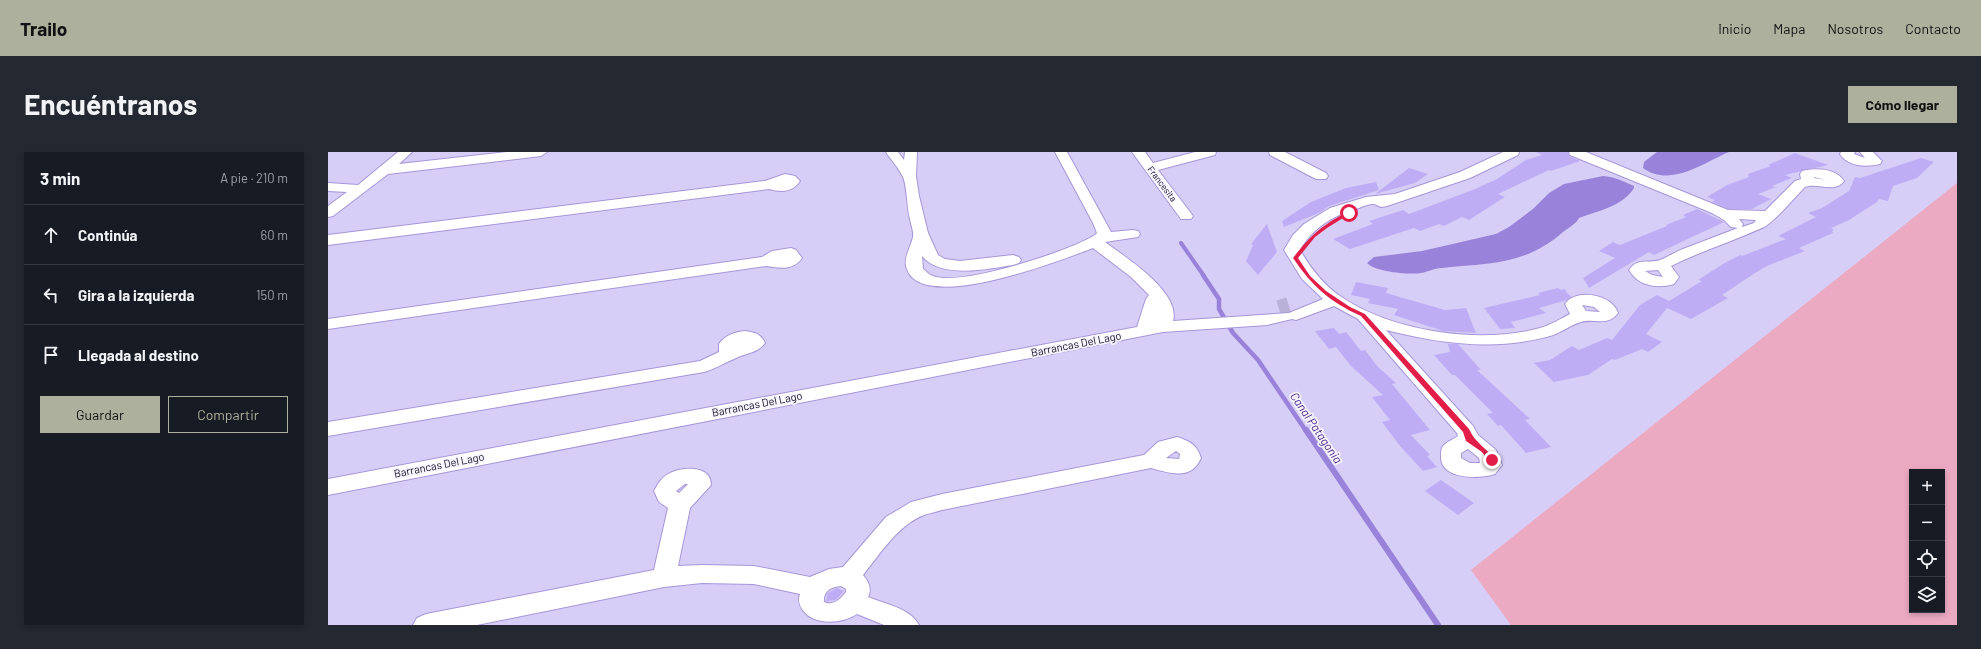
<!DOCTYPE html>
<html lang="es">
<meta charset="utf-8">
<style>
:root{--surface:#171b24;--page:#242831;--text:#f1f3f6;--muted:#9ea1a6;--line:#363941;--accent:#adb09c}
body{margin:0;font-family:Barlow,sans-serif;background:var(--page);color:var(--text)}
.controls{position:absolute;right:12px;bottom:12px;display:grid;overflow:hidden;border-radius:0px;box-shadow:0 2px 6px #0003}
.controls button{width:36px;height:36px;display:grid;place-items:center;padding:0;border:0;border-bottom:1px solid var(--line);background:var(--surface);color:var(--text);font:20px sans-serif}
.stop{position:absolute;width:12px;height:12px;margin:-9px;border:3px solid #e11d48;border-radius:50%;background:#fff}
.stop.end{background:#e11d48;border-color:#fff;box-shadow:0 1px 4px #0008}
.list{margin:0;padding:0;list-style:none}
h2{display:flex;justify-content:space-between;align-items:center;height:52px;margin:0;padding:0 16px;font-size:17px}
h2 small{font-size:13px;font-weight:400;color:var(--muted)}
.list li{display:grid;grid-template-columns:26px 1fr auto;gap:12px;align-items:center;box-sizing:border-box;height:60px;padding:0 16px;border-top:1px solid var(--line)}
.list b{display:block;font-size:15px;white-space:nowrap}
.list em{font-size:13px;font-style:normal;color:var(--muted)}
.actions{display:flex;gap:8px;padding:12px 16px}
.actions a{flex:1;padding:9px 0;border:1px solid var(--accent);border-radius:0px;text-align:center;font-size:14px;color:var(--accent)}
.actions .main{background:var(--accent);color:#111}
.icon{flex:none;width:22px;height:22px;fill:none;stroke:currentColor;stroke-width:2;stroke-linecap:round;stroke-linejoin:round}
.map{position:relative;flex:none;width:1629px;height:473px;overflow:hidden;border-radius:0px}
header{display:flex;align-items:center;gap:24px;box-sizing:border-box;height:56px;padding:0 20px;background:var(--accent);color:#111}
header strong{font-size:19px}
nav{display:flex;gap:22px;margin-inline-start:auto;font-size:14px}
.intro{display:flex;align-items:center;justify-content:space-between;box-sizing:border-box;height:96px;padding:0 24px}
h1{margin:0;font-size:28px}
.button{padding:10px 18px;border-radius:0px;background:var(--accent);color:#111;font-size:14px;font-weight:700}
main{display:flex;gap:24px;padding:0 24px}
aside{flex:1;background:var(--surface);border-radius:0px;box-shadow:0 2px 6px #0003}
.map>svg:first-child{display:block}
.green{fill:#eba9c2;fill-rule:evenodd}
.water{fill:#9982d9}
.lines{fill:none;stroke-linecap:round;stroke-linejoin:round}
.stream-far2{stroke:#9982d9;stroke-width:4}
.stream-far1{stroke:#9982d9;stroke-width:4.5}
.stream{stroke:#9982d9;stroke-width:6}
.building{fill:#beadf5}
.minor-tunnel{stroke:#bab1d8;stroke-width:18;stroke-dasharray:18 9;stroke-linecap:butt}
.minor-casing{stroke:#a696d8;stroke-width:2}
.minor{fill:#fff;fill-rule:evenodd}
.route{fill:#e11d48}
.labels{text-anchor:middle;stroke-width:3.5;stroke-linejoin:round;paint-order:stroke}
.far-street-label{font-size:9px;fill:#160f27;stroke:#f6f4fc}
.street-label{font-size:11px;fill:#160f27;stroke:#f6f4fc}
.water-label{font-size:12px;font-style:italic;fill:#502a91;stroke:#f6f4fc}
</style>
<header>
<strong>Trailo</strong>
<nav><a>Inicio</a><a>Mapa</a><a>Nosotros</a><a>Contacto</a></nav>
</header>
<div class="intro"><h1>Encuéntranos</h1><a class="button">Cómo llegar</a></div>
<main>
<aside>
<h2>3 min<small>A pie · 210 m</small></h2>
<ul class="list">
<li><svg class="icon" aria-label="ahead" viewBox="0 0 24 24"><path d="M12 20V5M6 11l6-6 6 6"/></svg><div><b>Continúa</b></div><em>60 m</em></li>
<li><svg class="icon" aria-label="left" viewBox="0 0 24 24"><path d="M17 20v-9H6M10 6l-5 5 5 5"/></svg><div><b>Gira a la izquierda</b></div><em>150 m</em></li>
<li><svg class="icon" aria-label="arrive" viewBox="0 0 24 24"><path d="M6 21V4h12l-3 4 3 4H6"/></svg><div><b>Llegada al destino</b></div></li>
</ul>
<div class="actions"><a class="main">Guardar</a><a>Compartir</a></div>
</aside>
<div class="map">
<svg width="1629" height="473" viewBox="0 0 1629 473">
<rect width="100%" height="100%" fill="#d7cef7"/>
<!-- green -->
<path class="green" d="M 1629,31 L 1629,473 L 1183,473 L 1143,418 ZM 1584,320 L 1614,320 L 1614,458 L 1584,458 Z"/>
<!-- water -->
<g class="water">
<path d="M 1329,0 L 1401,0 C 1375,11 1342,36 1315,16 L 1316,10 Z"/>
<path d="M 1275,24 C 1287,25 1295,29 1306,34 L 1306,36 C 1294,55 1269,59 1251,66 C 1248,72 1240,76 1235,80 C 1196,114 1161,111 1114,116 C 1106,116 1100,120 1093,121 C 1082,123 1047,120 1039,111 L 1046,105 L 1094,99 L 1168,82 L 1181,75 L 1205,57 L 1221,41 L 1236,32 Z"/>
</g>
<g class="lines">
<!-- stream-far2 -->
<polyline class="stream-far2" points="853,91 876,124"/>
<!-- stream-far1 -->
<polyline class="stream-far1" points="875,123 891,147 891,157 905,181 930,208 978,279"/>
<!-- stream -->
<polyline class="stream" points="978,278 1110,473"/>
</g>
<!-- building -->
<g class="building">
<polygon points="1208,0 1240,0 1241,4 1252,9 1223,19 1221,18 1170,42 1177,45 1141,68 1134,65 1116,74 1111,72 1092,79 1086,76 1022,97 1005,87 1045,72 1041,69 1075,58 1081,62 1147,37 1169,27 1198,8 1214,3"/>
<polygon points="1467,1 1500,13 1457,23 1464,26 1444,34 1448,35 1430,42 1443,47 1424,57 1400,57 1384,50 1387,48 1379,45 1399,33 1421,25 1420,22 1443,14 1440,13"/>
<polygon points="1593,6 1606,10 1589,26 1565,34 1560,49 1551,47 1549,50 1521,68 1503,76 1506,78 1504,79 1505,81 1471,96 1477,99 1439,114 1427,121 1394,143 1400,146 1363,167 1339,156 1318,182 1334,190 1320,200 1314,197 1287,208 1284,207 1260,223 1226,230 1206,211 1222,208 1244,194 1251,198 1279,186 1284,188 1312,153 1329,143 1341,149 1374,129 1370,128 1395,112 1412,103 1414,104 1458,87 1450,84 1488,65 1480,61 1494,56 1521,39 1527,25 1532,26"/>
<polygon points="1081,16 1100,22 1087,31 1047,42"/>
<polygon points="1048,30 1051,38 1001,54 991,61 956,75 954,69 983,50 1018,36"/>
<polygon points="1369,57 1396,70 1326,103 1321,100 1261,136 1255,126 1287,106 1271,99 1285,90 1292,93 1339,74 1338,73 1358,65 1355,63"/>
<polygon points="939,72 949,100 930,123 918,109 925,93 923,92"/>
<polygon points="1028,130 1060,136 1058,141 1117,158 1138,156 1148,181 1115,179 1066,163 1070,157 1040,151 1042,147 1023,143"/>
<polygon points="1230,136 1233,138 1237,137 1239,141 1244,145 1239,148 1211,156 1218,161 1183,170 1187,176 1172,177 1156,156 1212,143 1210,141"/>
<polygon points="1006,176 1011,182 1018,180 1033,199 1037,198 1050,215 1068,231 1064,232 1102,278 1083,283 1102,303 1099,304 1109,315 1095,319 1072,294 1054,270 1062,268 1044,245 1055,243 1023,214 1008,195 1001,197 987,179"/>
<polygon points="1120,192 1130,192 1153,218 1149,218 1202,267 1197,268 1223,295 1198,301 1173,273 1170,274 1159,262 1165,261 1127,223 1124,223 1106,203 1122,200"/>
<polygon points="1113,328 1146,351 1130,363 1097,339"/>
<polygon points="509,436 516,439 508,448 498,449 500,441"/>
</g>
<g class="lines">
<!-- minor-tunnel -->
<polyline class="minor-tunnel" points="951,157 961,154"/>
<!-- minor casing -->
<g class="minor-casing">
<g id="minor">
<polygon points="70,0 84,0 71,12 179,0 219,0 213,4 60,22 5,64 0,65 0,54 19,40 0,39 0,31 30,33"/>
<path d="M 558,0 L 570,0 L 576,8 L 577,0 L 589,0 L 588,24 L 591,44 L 600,81 L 610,103 L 617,107 L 632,109 L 685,103 L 691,105 L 693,108 L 691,111 L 685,113 C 660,117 612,127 594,104 L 595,117 C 598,119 601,123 605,124 C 632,135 742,99 767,83 L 769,81 L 765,71 L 727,0 L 739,0 L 783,80 L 805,78 L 810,79 L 812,82 L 810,85 L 777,90 C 797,105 853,140 845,169 L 961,161 L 995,147 L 974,127 L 956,98 L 965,83 L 976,72 L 1002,56 L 1038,45 L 1067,42 L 1132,20 L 1175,0 L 1191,0 L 1190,3 L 1142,26 L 1059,54 L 1054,55 C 1051,55 1048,52 1046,52 C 1041,52 1035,54 1031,56 C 1007,62 984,76 972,98 C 982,115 993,130 1009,142 C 1060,179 1151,193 1212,176 C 1223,173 1232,167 1242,162 L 1237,152 C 1248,136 1284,142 1290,161 C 1280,175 1266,166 1253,170 C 1242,173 1233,181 1222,184 C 1167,199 1113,192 1058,178 L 1145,274 L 1150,283 L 1168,298 L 1174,313 L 1167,322 C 1152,327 1112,328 1113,304 C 1113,299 1113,296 1116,293 C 1120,289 1126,287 1130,284 L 1129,281 L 1030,167 L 1006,154 L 968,168 L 964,167 L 939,173 L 835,180 L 0,343 L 0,327 L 809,175 L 818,147 L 821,143 L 803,125 L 765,96 C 736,107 589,165 578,114 C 576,104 583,95 585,85 C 586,80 583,73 582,67 C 579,56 579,34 575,25 C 571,16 563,8 558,0 ZM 1254,153 L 1266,155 L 1272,160 L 1258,159 ZM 1140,297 L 1151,306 L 1152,311 L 1142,311 L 1133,306 L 1133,301 Z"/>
<polygon points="804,0 817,0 825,11 867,0 888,0 887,3 830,18 865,64 863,67 853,67"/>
<polygon points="941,0 957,0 998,21 1000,24 998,27 988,27 942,3"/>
<path d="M 1241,0 L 1258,0 L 1400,58 L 1437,59 L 1467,29 L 1473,27 L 1472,22 L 1474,19 C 1488,16 1507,16 1516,29 C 1507,42 1489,30 1477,35 C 1468,44 1445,71 1436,75 C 1406,89 1373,99 1343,114 L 1351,125 L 1346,132 C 1329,137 1310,134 1301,118 C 1310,105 1320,112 1332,108 C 1340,105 1347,100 1355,97 C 1373,90 1392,83 1410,76 L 1403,75 L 1396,68 L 1384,61 L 1242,3 ZM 1486,25 L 1498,28 L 1486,26 ZM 1411,67 L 1428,68 L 1426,71 L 1414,75 L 1415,72 ZM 1330,118 L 1335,125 L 1324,123 L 1317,119 Z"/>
<path d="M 1513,0 L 1527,0 L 1526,2 L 1537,6 L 1532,0 L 1545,0 L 1554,9 L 1552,12 C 1538,15 1520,15 1512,2 Z"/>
<path d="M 457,22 L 467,24 L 472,29 C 464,41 453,40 441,37 L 0,93 L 0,83 L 437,29 Z"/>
<path d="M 463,96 L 468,98 L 474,106 C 465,119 452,116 438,114 L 0,177 L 0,167 L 434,105 L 444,99 Z"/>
<path d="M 417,179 C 426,180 433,182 437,191 C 429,202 417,201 406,207 C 396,211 387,217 376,220 L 0,284 L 0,270 L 372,209 L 391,200 L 391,192 C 397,183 407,180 417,179 Z"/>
<path d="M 849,285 C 862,289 869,293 873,306 C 863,329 842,321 823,316 L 614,358 C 608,360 602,361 596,363 C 570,373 552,402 535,423 C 541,430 544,437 540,445 C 557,452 582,456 591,473 L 556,473 L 529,462 C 512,473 484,473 474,457 C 471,452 470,448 472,442 L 426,432 L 374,431 L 336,435 L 149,473 L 85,473 L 89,466 L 98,462 L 326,418 L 340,356 L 331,350 L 326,339 C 330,332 333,326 340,322 C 352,315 383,312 383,333 L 362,356 L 350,414 L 374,413 L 426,414 L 482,425 L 501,417 L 515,415 L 558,365 L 583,350 L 614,342 L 816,303 L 830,290 ZM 848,299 L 852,302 L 851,307 L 838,306 ZM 357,332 L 360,332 L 351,341 L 348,339 ZM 513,434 L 518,437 L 518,440 C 513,447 505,454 496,450 C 495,439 503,435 513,434 Z"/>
</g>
</g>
<!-- minor -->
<use href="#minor" class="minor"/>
</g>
<!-- route -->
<path class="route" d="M 1019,60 L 1023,61 L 999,76 L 987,85 L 970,106 L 982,124 L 998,139 L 1022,155 L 1037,162 L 1141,277 C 1147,291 1158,295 1167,308 L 1166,310 L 1161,310 L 1154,300 L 1138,289 L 1135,280 L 1033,164 C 1002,150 984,134 965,106 C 983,83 993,74 1019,60 Z"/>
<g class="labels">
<!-- far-street labels -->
<g class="far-street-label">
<text transform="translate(834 32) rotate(53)" y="3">Francesita</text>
</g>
<!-- street labels -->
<g class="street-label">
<text transform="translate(748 192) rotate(-11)" y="4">Barrancas Del Lago</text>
<text transform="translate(429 252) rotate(-11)" y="4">Barrancas Del Lago</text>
<text transform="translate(111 313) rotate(-11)" y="4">Barrancas Del Lago</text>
</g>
<!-- water labels -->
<g class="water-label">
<text transform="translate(988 276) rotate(56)" y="4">Canal Patagonia</text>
</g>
</g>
</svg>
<div class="controls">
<button>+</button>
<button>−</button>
<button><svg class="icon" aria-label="locate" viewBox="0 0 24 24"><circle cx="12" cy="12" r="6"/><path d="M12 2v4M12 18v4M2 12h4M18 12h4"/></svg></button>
<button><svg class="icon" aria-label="layers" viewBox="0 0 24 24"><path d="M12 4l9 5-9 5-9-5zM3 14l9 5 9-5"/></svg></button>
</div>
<div class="stop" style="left:1021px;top:61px"></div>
<div class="stop end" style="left:1164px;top:308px"></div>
</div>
</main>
